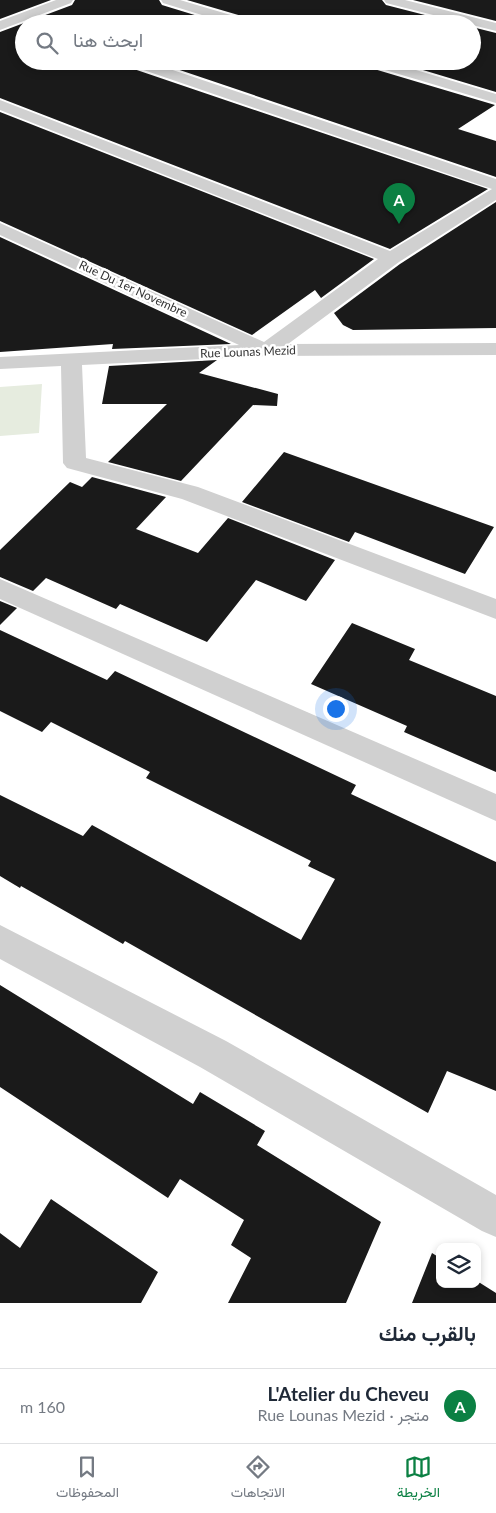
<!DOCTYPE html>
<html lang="ar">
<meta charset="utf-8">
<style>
:root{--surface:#fff;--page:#f6f6f7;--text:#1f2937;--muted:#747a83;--line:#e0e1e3;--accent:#0b8043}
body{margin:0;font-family:Lato,Vazirmatn,sans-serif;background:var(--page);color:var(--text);direction:rtl}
.controls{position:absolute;right:15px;bottom:15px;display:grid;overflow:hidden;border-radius:10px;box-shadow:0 2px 8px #0003}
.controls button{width:45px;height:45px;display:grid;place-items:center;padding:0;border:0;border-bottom:1px solid var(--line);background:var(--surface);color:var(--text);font:25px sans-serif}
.you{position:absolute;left:335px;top:708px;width:18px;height:18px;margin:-12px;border:4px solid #fff;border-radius:50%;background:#1a73e8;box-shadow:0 0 0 8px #1a73e833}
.badge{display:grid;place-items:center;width:32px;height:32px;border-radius:50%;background:var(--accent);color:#fff;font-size:16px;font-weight:700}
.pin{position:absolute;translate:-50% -41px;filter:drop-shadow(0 1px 2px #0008)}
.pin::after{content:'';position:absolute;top:26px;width:18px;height:15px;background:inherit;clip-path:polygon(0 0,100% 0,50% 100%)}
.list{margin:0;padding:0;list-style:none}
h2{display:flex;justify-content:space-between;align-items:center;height:65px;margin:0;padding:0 20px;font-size:21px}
h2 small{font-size:16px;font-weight:400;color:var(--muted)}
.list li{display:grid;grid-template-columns:32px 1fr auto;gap:15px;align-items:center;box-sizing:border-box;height:75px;padding:0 20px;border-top:1px solid var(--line)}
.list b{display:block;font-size:19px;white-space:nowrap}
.list p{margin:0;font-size:16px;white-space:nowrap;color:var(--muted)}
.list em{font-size:16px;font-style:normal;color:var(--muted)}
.icon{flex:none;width:28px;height:28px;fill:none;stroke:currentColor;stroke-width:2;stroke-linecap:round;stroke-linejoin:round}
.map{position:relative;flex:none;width:496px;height:1303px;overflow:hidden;direction:ltr}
.search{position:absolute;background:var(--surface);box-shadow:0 2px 8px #0003;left:15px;right:15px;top:15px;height:55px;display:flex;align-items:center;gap:12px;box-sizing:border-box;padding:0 18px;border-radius:28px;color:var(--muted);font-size:19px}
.sheet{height:140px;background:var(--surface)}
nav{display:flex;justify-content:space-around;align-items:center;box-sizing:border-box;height:70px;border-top:1px solid var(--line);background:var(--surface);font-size:14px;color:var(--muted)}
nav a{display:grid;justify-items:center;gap:2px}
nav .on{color:var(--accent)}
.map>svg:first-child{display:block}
.green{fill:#e6ecdf}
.building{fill:#1a1a1a}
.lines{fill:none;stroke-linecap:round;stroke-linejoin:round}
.minor{fill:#d0d0d0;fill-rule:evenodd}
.labels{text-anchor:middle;stroke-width:5;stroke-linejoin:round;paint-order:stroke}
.far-street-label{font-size:12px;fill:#333;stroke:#fff}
</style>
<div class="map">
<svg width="496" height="1303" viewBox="0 0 496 1303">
<rect width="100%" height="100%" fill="#fff"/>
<!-- green -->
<polygon class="green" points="42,384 39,433 0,436 0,387"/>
<!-- building -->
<g class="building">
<polygon points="0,0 51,0 0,19"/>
<polygon points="75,0 159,0 162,5 224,24 24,24 24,61 122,61 125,66 488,189 390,249 0,98 0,32 72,5"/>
<polygon points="187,0 382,0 386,5 460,24 254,24 252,19"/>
<polygon points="413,0 496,0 496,21"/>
<polygon points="472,27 496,33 496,92 393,61 472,61"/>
<polygon points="153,61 361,61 364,66 495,105 458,129 496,141 496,177"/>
<polygon points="0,112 374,259 321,298 315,290 252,335 0,221"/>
<polygon points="496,202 496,328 353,330 343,325 334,313 400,264"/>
<polygon points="0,237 231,344 112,349 113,344 0,352"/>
<polygon points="217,360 199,373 278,394 277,406 253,405 181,481 108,462 167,404 102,404 109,366"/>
<polygon points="284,452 494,527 465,574 355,532 349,542 242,502"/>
<polygon points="92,477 166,497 136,529 198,553 228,518 335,560 306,601 256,580 207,642 120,604 116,609 46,578 33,591 0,577 0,550 70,482 82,487"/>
<polygon points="0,601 17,608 0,625"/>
<polygon points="352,623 415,649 409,660 496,696 496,772 404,732 407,726 311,684"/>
<polygon points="0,630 107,680 115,671 356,785 351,794 496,862 496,1091 447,1071 428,1113 125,941 123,944 21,886 20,888 0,876 0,795 83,836 92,825 301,940 335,879 308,866 311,861 146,778 150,772 51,722 42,732 0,711"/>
<polygon points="0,985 193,1104 200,1092 265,1131 257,1145 381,1222 346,1303 228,1303 251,1258 231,1245 244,1220 180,1179 168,1198 0,1087"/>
<polygon points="51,1199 158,1272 141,1303 0,1303 0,1233 20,1248"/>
<polygon points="432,1253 440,1258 440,1284 477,1284 477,1281 496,1293 496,1303 412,1303"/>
</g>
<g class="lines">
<!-- minor -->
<g class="minor">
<polygon points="56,0 73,0 71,3 0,30 0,21"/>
<polygon points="161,0 180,0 251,21 252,24 231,24 163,3"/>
<polygon points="384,0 405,0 496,23 496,31 386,3"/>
<polygon points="124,61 146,61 496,179 496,200 399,262 288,344 496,343 496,355 266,356 82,365 86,458 198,487 496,599 496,619 182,499 67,468 63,463 61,366 0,369 0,357 239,345 0,235 0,223 264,342 378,259 0,110 0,100 390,251 492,189 126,64"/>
<polygon points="363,61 386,61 496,94 496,103 365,64"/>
<polygon points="0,579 496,794 496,821 0,599"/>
<polygon points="0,925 226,1041 496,1195 496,1237 482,1231 200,1067 0,959"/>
</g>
</g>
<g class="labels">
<!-- far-street labels -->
<g class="far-street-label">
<text transform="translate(133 289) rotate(25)" y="4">Rue Du 1er Novembre</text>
<text transform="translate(248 352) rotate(-2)" y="4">Rue Lounas Mezid</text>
</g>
</g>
</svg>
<div class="controls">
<button><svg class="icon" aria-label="layers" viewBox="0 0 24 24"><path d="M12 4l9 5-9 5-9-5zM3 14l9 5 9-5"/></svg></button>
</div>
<div class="you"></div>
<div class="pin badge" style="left:399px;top:224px">A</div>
<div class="search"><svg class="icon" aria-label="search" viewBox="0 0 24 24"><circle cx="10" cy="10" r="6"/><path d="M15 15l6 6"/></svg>ابحث هنا</div>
</div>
<section class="sheet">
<h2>بالقرب منك<small></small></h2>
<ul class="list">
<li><span class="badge">A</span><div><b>L'Atelier du Cheveu</b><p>متجر · Rue Lounas Mezid</p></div><em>160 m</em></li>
</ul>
</section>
<nav>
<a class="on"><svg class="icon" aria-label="map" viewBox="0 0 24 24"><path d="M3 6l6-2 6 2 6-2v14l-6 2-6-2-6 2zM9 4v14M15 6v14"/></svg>الخريطة</a>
<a><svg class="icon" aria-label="directions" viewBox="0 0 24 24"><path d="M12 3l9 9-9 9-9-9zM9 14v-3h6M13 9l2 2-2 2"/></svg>الاتجاهات</a>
<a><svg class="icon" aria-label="saved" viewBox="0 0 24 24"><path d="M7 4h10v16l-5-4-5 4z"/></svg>المحفوظات</a>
</nav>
